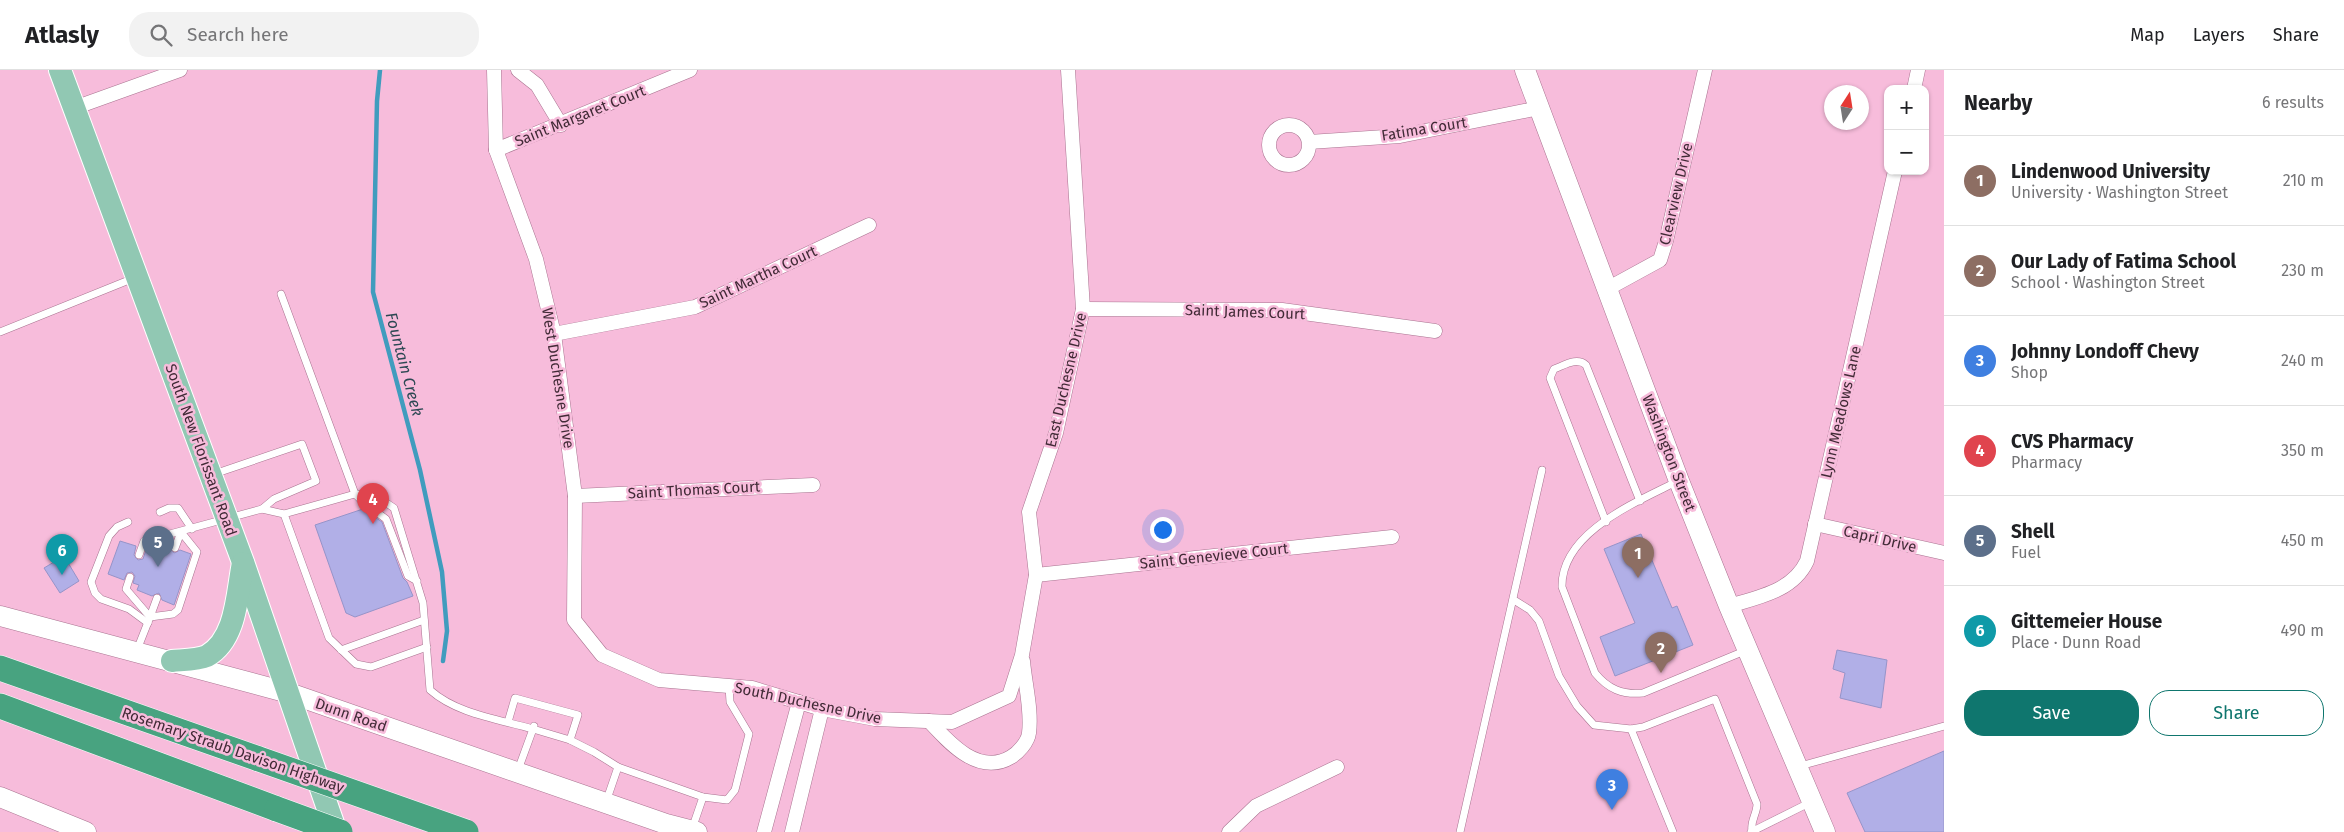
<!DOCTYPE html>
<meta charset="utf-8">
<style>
:root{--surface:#fff;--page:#f2f2f2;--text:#202124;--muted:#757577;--line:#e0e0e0;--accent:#0f766e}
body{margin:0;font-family:"Fira Sans",sans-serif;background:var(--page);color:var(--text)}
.controls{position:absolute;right:15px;top:15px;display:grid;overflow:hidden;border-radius:10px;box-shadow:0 1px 4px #0004}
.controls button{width:45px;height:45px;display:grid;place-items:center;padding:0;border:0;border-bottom:1px solid var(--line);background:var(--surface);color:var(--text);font:25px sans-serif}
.compass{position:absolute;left:1824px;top:15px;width:45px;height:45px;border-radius:50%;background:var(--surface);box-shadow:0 1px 4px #0004;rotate:12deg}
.you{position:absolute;left:1162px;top:459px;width:18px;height:18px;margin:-12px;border:4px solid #fff;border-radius:50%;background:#1a73e8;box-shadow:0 0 0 8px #1a73e833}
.badge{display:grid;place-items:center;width:32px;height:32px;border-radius:50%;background:var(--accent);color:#fff;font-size:16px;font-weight:700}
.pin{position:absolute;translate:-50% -41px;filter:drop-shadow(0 1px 2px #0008)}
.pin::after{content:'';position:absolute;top:26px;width:18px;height:15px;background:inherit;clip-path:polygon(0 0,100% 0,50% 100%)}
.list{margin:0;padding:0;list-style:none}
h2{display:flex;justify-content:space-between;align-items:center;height:65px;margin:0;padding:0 20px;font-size:21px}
h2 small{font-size:16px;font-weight:400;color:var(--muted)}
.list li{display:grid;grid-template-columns:32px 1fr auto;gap:15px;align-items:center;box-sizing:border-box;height:90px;padding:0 20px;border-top:1px solid var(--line)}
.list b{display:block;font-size:19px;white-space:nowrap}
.list p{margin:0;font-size:16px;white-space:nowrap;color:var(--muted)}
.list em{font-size:16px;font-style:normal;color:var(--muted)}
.actions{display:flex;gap:10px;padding:15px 20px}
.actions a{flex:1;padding:11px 0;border:1px solid var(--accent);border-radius:20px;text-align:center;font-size:18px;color:var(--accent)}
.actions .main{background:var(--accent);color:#fff}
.icon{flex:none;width:28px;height:28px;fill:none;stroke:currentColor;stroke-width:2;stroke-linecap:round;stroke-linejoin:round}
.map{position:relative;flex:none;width:1944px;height:762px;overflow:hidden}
header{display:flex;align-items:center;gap:30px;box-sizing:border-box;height:70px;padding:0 25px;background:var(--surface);border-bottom:1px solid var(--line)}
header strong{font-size:24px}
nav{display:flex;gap:28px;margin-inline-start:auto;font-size:18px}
.search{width:350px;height:45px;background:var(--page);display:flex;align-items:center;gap:12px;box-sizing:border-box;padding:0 18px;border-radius:20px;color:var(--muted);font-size:19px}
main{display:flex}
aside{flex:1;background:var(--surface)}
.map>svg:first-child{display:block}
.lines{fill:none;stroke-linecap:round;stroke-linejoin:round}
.stream{stroke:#409cbe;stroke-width:4.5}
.building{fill:#b1afe7;stroke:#9694c9}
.lane-casing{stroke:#a97390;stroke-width:8}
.street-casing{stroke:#a97390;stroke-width:15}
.secondary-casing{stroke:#a97390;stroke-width:21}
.primary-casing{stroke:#fff;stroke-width:24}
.highway-casing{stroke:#fff;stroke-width:26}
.lane{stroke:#fff;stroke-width:7}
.street{stroke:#fff;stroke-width:14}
.secondary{stroke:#fff;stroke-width:20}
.primary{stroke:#91c8b3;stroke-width:22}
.highway{stroke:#48a380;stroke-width:25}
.highway-bridge-casing{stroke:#fff;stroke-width:26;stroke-linecap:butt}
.highway-bridge{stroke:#48a380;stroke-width:25}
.labels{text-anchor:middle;stroke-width:5;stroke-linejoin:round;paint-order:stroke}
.street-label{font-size:15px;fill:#412a36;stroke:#f7bcdb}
.water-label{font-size:16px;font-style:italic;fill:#2c4853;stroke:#f7bcdb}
</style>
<header>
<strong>Atlasly</strong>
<div class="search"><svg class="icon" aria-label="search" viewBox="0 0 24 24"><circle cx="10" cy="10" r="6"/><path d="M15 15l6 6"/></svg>Search here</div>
<nav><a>Map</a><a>Layers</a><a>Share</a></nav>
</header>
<main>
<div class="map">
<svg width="1944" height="762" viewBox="0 0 1944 762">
<rect width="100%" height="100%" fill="#f7bcdb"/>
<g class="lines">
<!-- stream -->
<polyline class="stream" points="380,0 377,31 373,222 420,400 442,502 447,561 443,591"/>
</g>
<!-- building -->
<g class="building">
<polygon points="363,439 382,452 403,508 407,512 413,526 355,547 346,543 315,455"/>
<polygon points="1641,464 1672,538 1677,536 1693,575 1615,606 1600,567 1635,553 1604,479"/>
<polygon points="120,471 136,476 134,485 138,490 143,489 146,480 151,481 154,474 158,473 170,477 174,483 180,480 191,484 174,535 162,530 159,523 152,526 137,520 139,515 133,513 135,506 132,502 127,503 124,510 108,504"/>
<polygon points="64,486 79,511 60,523 44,498"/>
<polygon points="1837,580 1887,590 1881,638 1840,628 1845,603 1833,599"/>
<polygon points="1944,681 1944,762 1865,762 1847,723"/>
</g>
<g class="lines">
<!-- lane casing -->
<g class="lane-casing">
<g id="lane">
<polyline points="281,224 355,424 363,432 386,449 408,506 417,511"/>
<polyline points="0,262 134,208"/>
<polyline points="214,404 302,374 316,411 274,429 262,439"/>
<path d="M 1678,411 C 1637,432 1561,462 1562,517 L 1595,603 C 1608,619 1622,625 1643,623 L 1747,580"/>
<polyline points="160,442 169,438 178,438 192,459"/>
<polyline points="284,444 329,568 356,594 371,597 427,577"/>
<polyline points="128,452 117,457 109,466 91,512 95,523 101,529 129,539 148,553"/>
<path d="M 1606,452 L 1550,308 L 1554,299 C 1565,295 1577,287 1586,295 L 1640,431"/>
<path d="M 139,485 L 144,471 L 262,439 L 284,444 L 355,424 L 376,426 L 394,438 L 423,533 L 430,620 C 457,644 498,649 533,659 L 518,700"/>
<polyline points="130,507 126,519 150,547 137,580"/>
<polyline points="157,528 150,547 173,544 178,540 197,482 181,462 175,478"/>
<path d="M 1514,530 L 1530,540 L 1539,551 L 1559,606 L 1577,636 L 1594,655 L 1631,659 L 1643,657 L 1715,629 L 1757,734 C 1757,744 1750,751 1752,761"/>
<polyline points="341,580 424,550"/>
<polyline points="508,652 515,628 578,645 570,670 533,659 534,656"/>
<polyline points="1631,659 1673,762"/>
<polyline points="570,670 594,682 618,697"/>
<polyline points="1800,696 1944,656"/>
<polyline points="606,732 618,697 703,727 727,730 735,720 749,664 730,632 729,616"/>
<polyline points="692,759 703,727"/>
<polyline points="1460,762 1542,400"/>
<polyline points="1751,762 1811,732"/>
</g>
</g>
<!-- street casing -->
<g class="street-casing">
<g id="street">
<polyline points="494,0 496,80 536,189 554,264 575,426 574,550 602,585 659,610 752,618 822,639 875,649 952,652 1009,626 1022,585 1036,505 1029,442 1056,363 1083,239 1068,0"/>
<polyline points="518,0 537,15 561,55"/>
<polyline points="1914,19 1918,0"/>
<polyline points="74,38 180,0"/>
<circle cx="1289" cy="75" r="20"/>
<polyline points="1309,72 1400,66 1539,38"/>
<polyline points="496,80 690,0"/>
<polyline points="1607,219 1660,190 1666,171 1705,0"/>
<polyline points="1083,239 1282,240 1435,261"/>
<polyline points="554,264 695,237 869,155"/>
<polyline points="575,426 813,415"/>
<polyline points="1815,454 1944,483"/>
<polyline points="1036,505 1392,467"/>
<path d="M 1729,536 C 1759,527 1793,521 1807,491 L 1895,101"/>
<path d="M 929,651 C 950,674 979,706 1011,687 C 1018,683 1028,672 1029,663 C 1032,640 1025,614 1023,591"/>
<polyline points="764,762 799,632"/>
<polyline points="792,762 822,639"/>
<polyline points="1229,762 1256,736 1337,697"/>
</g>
</g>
<!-- secondary casing -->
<g class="secondary-casing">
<g id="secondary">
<polyline points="1525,0 1679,411 1729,536 1825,762"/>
<polyline points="0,546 289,623 666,754 697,762"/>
<polyline points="0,727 86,762"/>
</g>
</g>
<!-- primary casing -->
<g class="primary-casing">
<g id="primary">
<polyline points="60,0 243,492 336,762"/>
<path d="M 172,591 C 182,590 198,590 207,586 C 237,569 237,523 243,493"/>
</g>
</g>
<!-- highway casing -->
<g class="highway-casing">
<g id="highway">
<polyline points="0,598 259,689"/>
<polyline points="0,636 277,739"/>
</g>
</g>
<!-- lane -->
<use href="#lane" class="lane"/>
<!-- street -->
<use href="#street" class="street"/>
<!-- secondary -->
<use href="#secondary" class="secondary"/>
<!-- primary -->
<use href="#primary" class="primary"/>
<!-- highway -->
<use href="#highway" class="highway"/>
<!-- highway-bridge casing -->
<g class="highway-bridge-casing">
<g id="highway-bridge">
<polyline points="259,689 466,762"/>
<polyline points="277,739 340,762"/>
</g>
</g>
<!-- highway-bridge -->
<use href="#highway-bridge" class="highway-bridge"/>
</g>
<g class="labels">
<!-- street labels -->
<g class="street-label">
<text transform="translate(580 46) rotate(-22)" y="5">Saint Margaret Court</text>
<text transform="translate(1424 59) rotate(-9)" y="5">Fatima Court</text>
<text transform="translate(1676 124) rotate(-77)" y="5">Clearview Drive</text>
<text transform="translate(758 207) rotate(-25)" y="5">Saint Martha Court</text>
<text transform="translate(1245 242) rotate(2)" y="5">Saint James Court</text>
<text transform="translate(558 308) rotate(81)" y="5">West Duchesne Drive</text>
<text transform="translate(1066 310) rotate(-77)" y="5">East Duchesne Drive</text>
<text transform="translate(1841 342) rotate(-77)" y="5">Lynn Meadows Lane</text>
<text transform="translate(201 380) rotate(70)" y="5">South New Florissant Road</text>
<text transform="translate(1669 383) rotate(69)" y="5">Washington Street</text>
<text transform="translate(694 420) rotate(-3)" y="5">Saint Thomas Court</text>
<text transform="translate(1880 469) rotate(13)" y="5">Capri Drive</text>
<text transform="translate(1214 486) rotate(-6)" y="5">Saint Genevieve Court</text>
<text transform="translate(808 633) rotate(12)" y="5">South Duchesne Drive</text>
<text transform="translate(351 645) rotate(19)" y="5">Dunn Road</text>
<text transform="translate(233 680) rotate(19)" y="5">Rosemary Straub Davison Highway</text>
</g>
<!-- water labels -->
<g class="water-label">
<text transform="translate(405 294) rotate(75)" y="6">Fountain Creek</text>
</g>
</g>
</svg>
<div class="controls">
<button>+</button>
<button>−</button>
</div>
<svg class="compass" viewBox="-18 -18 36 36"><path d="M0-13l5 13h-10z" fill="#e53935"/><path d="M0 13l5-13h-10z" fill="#757577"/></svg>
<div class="you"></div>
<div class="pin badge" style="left:1638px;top:508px;background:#8d6e63">1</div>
<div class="pin badge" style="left:1661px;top:603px;background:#8d6e63">2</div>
<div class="pin badge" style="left:1612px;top:740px;background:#3f7fe0">3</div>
<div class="pin badge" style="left:373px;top:454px;background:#e0444e">4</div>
<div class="pin badge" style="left:158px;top:497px;background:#5c6f8a">5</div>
<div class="pin badge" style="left:62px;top:505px;background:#0f9aa8">6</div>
</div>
<aside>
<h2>Nearby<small>6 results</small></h2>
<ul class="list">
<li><span class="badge" style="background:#8d6e63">1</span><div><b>Lindenwood University</b><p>University · Washington Street</p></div><em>210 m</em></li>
<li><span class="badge" style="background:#8d6e63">2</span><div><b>Our Lady of Fatima School</b><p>School · Washington Street</p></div><em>230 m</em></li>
<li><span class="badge" style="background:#3f7fe0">3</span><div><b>Johnny Londoff Chevy</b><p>Shop</p></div><em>240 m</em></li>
<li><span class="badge" style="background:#e0444e">4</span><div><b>CVS Pharmacy</b><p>Pharmacy</p></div><em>350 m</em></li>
<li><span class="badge" style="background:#5c6f8a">5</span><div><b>Shell</b><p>Fuel</p></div><em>450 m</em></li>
<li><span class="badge" style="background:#0f9aa8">6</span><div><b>Gittemeier House</b><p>Place · Dunn Road</p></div><em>490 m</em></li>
</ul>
<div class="actions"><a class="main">Save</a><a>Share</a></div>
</aside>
</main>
